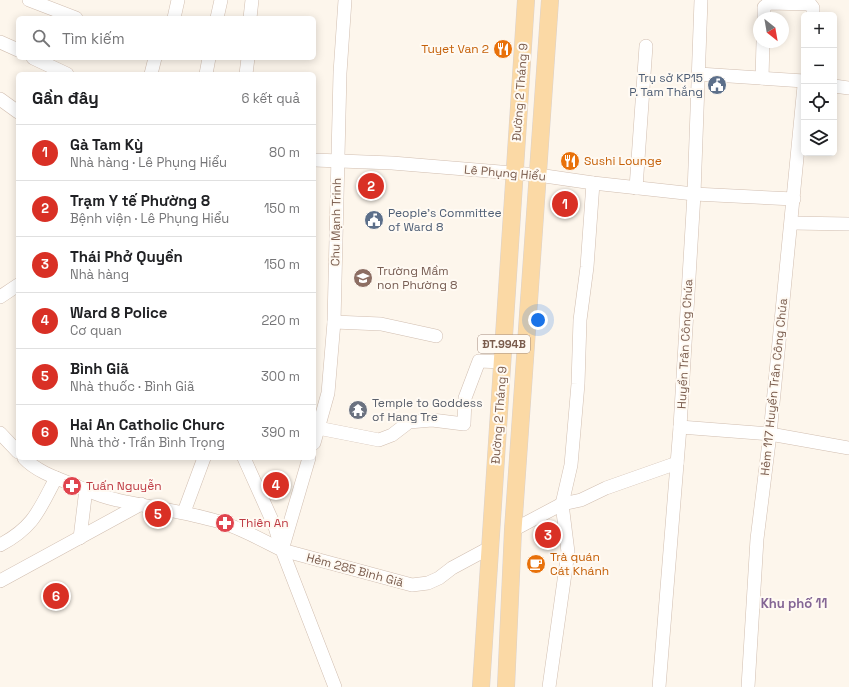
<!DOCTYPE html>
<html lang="vi">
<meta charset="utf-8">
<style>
:root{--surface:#fff;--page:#f2f2f2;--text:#202124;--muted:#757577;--line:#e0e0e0;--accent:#d93025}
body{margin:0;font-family:"Space Grotesk",sans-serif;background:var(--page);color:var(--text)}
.controls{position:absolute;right:12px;top:12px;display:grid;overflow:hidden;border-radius:6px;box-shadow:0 2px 10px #0003}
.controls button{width:36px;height:36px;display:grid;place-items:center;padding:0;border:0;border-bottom:1px solid var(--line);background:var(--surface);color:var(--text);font:20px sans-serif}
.compass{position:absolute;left:753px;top:12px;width:36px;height:36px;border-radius:50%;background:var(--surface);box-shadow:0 2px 10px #0003;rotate:149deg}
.you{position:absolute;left:538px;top:320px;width:14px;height:14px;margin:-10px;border:3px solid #fff;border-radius:50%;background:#1a73e8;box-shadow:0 0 0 6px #1a73e833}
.badge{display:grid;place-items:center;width:26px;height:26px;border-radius:50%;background:var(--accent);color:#fff;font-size:13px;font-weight:700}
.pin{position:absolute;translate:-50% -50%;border:2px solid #fff;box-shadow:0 1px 4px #0006}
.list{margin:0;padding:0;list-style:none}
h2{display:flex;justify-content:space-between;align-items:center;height:52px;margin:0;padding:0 16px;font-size:17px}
h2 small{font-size:13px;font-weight:400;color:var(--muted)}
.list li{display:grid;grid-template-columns:26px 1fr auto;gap:12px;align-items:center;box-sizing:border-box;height:56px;padding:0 16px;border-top:1px solid var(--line)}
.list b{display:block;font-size:15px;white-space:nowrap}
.list p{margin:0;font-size:13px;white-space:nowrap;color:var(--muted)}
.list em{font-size:13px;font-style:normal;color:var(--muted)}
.icon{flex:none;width:22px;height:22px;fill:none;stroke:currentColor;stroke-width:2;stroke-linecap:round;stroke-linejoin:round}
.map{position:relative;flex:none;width:849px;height:687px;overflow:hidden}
.search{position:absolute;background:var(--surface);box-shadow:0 2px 10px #0003;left:16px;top:16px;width:300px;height:44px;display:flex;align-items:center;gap:10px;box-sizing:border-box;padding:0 14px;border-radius:6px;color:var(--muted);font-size:15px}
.panel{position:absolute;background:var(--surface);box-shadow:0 2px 10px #0003;left:16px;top:72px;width:300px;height:388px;border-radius:6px}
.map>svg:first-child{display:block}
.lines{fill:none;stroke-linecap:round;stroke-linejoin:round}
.minor-casing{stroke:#d1beb0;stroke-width:14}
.major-casing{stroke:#dad1cd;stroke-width:18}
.minor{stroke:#fff;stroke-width:13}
.major{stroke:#fbd9a5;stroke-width:17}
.labels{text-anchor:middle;stroke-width:4;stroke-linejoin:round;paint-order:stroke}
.shield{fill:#fffaf3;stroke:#a28b7f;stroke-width:1}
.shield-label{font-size:11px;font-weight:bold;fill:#7a5c4d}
.food-label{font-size:12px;fill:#c56008;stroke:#fffaf3;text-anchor:start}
.service-label{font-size:12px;fill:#4e5e75;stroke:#fffaf3;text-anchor:end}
.street-label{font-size:12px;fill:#7a5c4d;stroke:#fffaf3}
.education-label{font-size:12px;fill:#785e54;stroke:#fffaf3;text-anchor:start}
.worship-label{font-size:12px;fill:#5b616d;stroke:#fffaf3;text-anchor:start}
.health-label{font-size:12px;fill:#be3a42;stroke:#fffaf3;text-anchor:start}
.neighbourhood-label{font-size:13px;font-weight:bold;fill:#846695;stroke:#fffaf3}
</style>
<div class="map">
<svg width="849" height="687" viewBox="0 0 849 687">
<rect width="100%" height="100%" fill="#fdf6ec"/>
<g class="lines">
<!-- minor casing -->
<g class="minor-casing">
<g id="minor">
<polyline points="29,0 76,18"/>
<polyline points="174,18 178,0"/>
<polyline points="217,18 221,0"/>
<polyline points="250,18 252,0"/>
<polyline points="764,18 764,7 769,3 810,4 813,8 813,15"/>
<polyline points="0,42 18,50"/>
<polyline points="33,58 67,74"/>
<polyline points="151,74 155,58"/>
<polyline points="206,74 209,58"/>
<polyline points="246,74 248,58"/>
<polyline points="699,74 804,81"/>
<polyline points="762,78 763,42"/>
<polyline points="834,86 849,88"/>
<polyline points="0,99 18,112"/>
<polyline points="314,160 392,163 538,175 593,183 694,194 794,199"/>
<polyline points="636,188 646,46"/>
<polyline points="792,223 849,224"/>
<polyline points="0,297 18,285"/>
<polyline points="334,322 381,324 436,336"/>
<polyline points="680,427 770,434 849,448"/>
<polyline points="318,428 379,440 392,435 409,422 432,420 464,424 465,398 479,361 503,362"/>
<polyline points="0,433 18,452"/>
<polyline points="314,443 328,393 334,322 340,73 345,0"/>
<path d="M 24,458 C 35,470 53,477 69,483 C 84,489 101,497 117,500 C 149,507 181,511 213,520 C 237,526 260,539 282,550 L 335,687"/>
<polyline points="244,458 275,527 282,550"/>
<polyline points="184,512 204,458"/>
<polyline points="513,530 562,504 581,500 606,488 677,463"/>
<polyline points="80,538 86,489"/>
<path d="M 0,545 C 34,527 39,510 56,478"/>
<polyline points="282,550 412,585 428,583 439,578 452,568 491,547"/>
<polyline points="282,550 309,458"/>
<polyline points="0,581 141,504"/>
<polyline points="549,687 568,552 562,504 571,465 578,384 580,320 587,267 593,183"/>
<polyline points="659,687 680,427 694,194 701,0"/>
<polyline points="748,687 757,539 770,434 804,86"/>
</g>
</g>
<!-- major casing -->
<g class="major-casing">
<g id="major">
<polyline points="481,687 526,0"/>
<polyline points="506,687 513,530 550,0"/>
</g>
</g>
<!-- minor -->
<use href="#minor" class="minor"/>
<!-- major -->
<use href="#major" class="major"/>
</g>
<!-- icons -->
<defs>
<g id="restaurant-disc" transform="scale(1)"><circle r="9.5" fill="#e8710a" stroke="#fffaf3"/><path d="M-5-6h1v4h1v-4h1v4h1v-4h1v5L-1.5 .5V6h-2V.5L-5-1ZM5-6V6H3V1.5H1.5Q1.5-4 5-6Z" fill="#fff"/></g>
<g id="civic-disc" transform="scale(1)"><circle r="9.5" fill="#5c6f8a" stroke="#fffaf3"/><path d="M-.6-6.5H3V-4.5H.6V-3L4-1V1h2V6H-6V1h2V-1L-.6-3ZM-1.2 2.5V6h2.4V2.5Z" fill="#fff"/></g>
<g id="school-disc" transform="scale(1)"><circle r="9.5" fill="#8d6e63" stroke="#fffaf3"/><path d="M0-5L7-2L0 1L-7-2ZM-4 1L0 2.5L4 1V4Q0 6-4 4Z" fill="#fff"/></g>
<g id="temple-disc" transform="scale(1)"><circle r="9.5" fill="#6b7280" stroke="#fffaf3"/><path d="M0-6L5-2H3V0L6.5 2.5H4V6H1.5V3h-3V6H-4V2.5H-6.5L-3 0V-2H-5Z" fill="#fff"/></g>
<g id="pharmacy-disc" transform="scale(1)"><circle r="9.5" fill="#e0444e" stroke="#fffaf3"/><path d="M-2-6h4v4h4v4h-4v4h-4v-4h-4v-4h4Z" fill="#fff"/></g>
<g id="cafe-disc" transform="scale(1)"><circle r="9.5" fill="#e8710a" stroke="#fffaf3"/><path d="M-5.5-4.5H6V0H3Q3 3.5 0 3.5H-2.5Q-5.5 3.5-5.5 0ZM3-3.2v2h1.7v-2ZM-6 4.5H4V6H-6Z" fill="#fff"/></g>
</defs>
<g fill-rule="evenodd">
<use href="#restaurant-disc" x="503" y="49"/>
<use href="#civic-disc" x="717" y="85"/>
<use href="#restaurant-disc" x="570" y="161"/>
<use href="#civic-disc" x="374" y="220"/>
<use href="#school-disc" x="363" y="278"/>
<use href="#temple-disc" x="358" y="410"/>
<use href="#pharmacy-disc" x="72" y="486"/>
<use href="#pharmacy-disc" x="225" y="523"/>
<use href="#cafe-disc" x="536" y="564"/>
</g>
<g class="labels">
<!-- shield labels -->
<rect class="shield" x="478" y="335" width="52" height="18" rx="3"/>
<g class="shield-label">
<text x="504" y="348">ĐT.994B</text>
</g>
<!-- food labels -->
<g class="food-label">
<text x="489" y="53" text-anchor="end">Tuyet Van 2</text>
<text x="584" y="165">Sushi Lounge</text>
<text x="550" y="561">Trà quán<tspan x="550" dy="14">Cát Khánh</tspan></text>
</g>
<!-- service labels -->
<g class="service-label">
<text x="703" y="82">Trụ sở KP15<tspan x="703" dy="14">P. Tam Thắng</tspan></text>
<text x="388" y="217" text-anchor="start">People’s Committee<tspan x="388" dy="14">of Ward 8</tspan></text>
</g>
<!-- street labels -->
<g class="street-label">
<text transform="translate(520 92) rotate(-86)" y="4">Đường 2 Tháng 9</text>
<text transform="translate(505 173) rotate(5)" y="4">Lê Phụng Hiểu</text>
<text transform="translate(336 222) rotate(-89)" y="4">Chu Mạnh Trinh</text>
<text transform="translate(685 344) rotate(-87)" y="4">Huyền Trân Công Chúa</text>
<text transform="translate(774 387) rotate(-84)" y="4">Hẻm 117 Huyền Trân Công Chúa</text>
<text transform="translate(499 415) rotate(-86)" y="4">Đường 2 Tháng 9</text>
<text transform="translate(355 570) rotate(15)" y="4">Hẻm 285 Bình Giã</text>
</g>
<!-- education labels -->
<g class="education-label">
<text x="377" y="275">Trường Mầm<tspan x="377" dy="14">non Phường 8</tspan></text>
</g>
<!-- worship labels -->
<g class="worship-label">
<text x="372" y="407">Temple to Goddess<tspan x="372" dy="14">of Hang Tre</tspan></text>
</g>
<!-- health labels -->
<g class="health-label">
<text x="86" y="490">Tuấn Nguyễn</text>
<text x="239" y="527">Thiên An</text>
</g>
<!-- neighbourhood labels -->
<g class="neighbourhood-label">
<text x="794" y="608">Khu phố 11</text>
</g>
</g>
</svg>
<div class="controls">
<button>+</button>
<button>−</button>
<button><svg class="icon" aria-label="locate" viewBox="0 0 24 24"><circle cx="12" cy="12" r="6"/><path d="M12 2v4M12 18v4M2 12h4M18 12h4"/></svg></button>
<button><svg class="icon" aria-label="layers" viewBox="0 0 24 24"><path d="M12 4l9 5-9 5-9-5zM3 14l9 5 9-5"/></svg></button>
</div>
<svg class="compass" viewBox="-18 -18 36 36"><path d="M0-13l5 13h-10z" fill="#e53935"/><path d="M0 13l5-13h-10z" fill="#757577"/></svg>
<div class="you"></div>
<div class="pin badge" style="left:565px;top:204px">1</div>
<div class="pin badge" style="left:371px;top:186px">2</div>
<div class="pin badge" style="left:548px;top:535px">3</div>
<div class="pin badge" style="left:276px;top:485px">4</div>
<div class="pin badge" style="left:158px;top:514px">5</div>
<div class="pin badge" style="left:56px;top:596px">6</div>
<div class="search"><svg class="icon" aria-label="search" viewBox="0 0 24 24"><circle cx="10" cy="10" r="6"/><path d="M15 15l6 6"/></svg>Tìm kiếm</div>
<section class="panel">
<h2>Gần đây<small>6 kết quả</small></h2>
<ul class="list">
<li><span class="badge">1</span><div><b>Gà Tam Kỳ</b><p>Nhà hàng · Lê Phụng Hiểu</p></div><em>80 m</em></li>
<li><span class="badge">2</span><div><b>Trạm Y tế Phường 8</b><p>Bệnh viện · Lê Phụng Hiểu</p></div><em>150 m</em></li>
<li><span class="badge">3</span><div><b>Thái Phở Quyền</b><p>Nhà hàng</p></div><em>150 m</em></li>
<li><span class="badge">4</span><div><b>Ward 8 Police</b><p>Cơ quan</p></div><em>220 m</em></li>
<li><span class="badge">5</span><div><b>Bình Giã</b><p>Nhà thuốc · Bình Giã</p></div><em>300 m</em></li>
<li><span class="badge">6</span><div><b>Hai An Catholic Churc</b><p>Nhà thờ · Trần Bình Trọng</p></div><em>390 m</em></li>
</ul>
</section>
</div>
